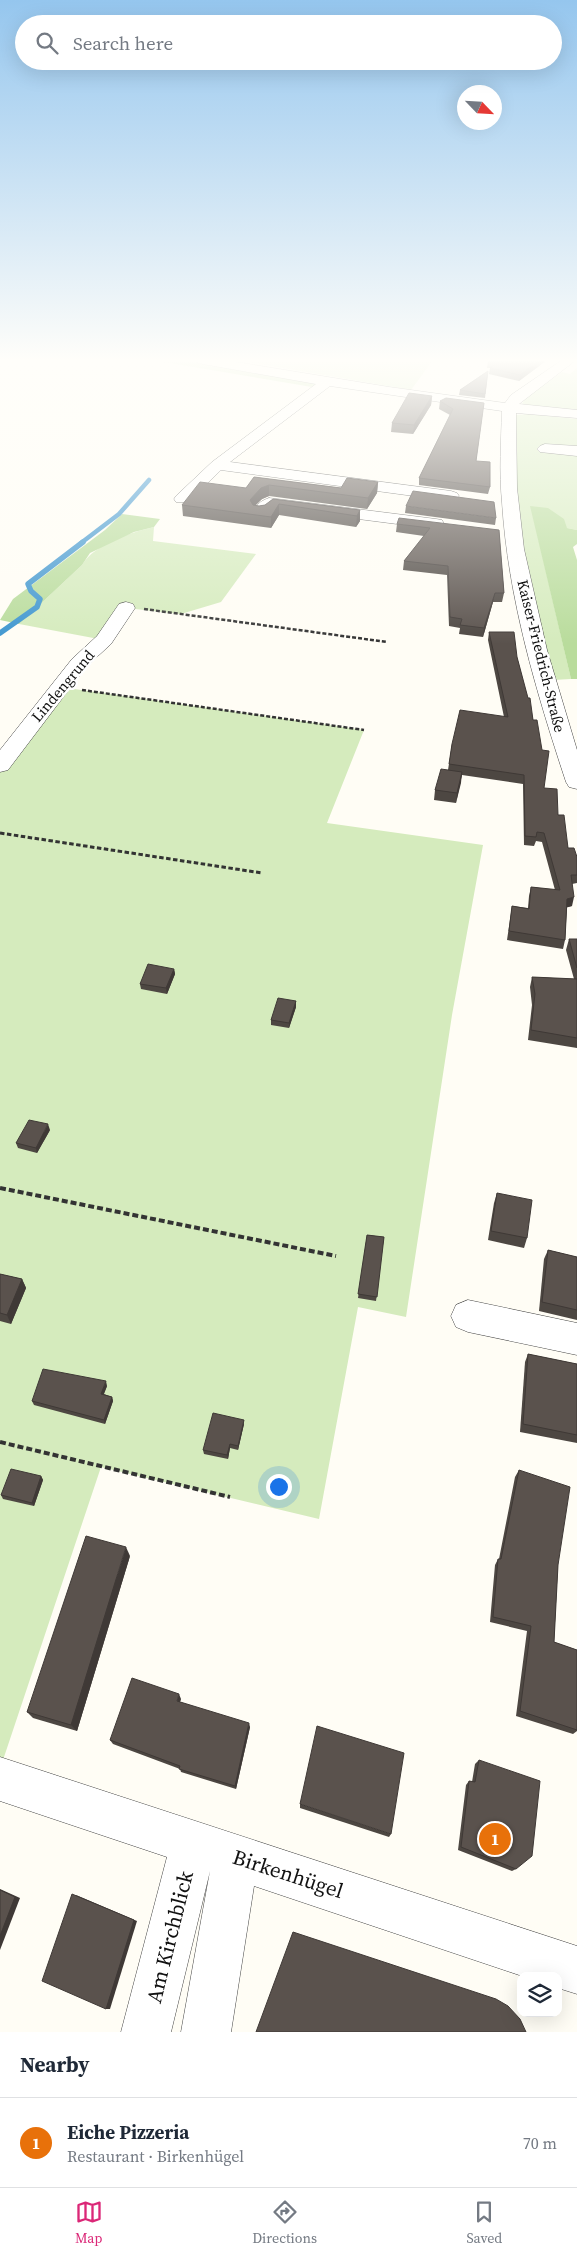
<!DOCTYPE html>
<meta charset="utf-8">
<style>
:root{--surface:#fff;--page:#f2f2f3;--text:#1f2937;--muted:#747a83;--line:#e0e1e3;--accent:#db2777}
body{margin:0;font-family:"Source Serif 4",serif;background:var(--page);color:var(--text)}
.controls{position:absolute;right:15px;bottom:15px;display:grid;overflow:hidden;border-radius:10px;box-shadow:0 5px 20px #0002}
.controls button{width:45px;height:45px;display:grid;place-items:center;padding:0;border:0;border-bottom:1px solid var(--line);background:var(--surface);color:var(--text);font:25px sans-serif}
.compass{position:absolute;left:457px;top:85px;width:45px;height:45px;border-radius:50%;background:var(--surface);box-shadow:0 5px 20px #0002;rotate:115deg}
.you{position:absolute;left:278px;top:1486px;width:18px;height:18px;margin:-12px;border:4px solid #fff;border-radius:50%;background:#1a73e8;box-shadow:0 0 0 8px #1a73e833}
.badge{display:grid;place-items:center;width:32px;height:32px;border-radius:50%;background:var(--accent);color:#fff;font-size:16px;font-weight:700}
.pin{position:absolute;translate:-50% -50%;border:2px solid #fff;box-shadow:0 1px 5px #0006}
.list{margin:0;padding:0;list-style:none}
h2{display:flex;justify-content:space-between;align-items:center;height:65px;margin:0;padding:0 20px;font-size:21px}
h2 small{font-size:16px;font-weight:400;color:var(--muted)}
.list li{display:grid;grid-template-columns:32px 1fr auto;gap:15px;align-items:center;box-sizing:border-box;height:90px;padding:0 20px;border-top:1px solid var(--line)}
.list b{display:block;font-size:19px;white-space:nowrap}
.list p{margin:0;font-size:16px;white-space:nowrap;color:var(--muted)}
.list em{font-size:16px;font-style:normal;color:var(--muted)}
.icon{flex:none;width:28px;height:28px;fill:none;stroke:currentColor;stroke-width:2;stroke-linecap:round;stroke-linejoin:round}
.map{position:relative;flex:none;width:577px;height:2032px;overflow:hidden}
.search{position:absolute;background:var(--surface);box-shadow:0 5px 20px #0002;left:15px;right:15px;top:15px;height:55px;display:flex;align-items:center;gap:12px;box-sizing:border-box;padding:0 18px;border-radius:28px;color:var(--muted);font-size:19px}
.sheet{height:155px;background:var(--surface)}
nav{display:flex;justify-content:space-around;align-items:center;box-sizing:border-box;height:70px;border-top:1px solid var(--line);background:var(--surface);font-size:14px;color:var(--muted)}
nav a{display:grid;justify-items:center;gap:2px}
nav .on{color:var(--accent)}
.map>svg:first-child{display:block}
.green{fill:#d5ebbd}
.forest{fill:#b9dc9c}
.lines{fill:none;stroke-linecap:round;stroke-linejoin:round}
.stream-far1{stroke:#3f96cf;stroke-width:4.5}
.stream{stroke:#3f96cf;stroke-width:5.5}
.minor-casing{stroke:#444;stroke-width:1}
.path-far2{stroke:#333;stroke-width:2.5;stroke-dasharray:4 2;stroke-linecap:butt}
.path-far1{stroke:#333;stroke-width:3;stroke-dasharray:4.5 2.5;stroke-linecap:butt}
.path{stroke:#333;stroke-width:4;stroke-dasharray:6 3;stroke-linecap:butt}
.minor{fill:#fff;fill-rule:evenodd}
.wall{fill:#4d4742}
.shaded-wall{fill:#3f3936}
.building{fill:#5a524d;stroke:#3f3936}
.labels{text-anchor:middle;stroke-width:5;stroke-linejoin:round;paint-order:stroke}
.far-street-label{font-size:15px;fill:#111;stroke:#fff}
.near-street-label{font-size:21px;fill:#111;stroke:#fff}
</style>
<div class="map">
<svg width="577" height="2032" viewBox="0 0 577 2032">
<rect width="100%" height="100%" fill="#fffdf5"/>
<!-- green -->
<g class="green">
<polygon points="237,360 433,360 411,390"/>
<polygon points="577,368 577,411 522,405 524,399 562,372 570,374"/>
<polygon points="529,414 577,419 577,530 567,528 531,507 571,679 553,680 519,526 513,460 516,415"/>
<path d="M 154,527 L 153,541 L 256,554 L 221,602 L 181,614 L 126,608 L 104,640 L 19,624 L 82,565 C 96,543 129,533 154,527 Z"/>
<polygon points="60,687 364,730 327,823 483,845 452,1015 406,1317 358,1307 319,1519 101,1467 0,1769 0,765"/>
</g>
<!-- forest -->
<g class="forest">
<polygon points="152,360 197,360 325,382 318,388"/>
<polygon points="530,506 548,508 564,519 567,528 577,530 577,544 573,547 577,560 577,679 571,679"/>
<polygon points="122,514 160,519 154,527 134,532 90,553 82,565 19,624 0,620 13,599 105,530"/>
</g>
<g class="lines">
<!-- stream-far1 -->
<polyline class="stream-far1" points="81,543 119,514 149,480"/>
<!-- stream -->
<polyline class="stream" points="0,633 37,607 40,599 31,591 28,584 83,542"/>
<!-- minor casing -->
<g class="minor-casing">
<g id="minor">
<path d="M 197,360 L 224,360 L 389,387 L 505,403 L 511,395 L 562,360 L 576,360 L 519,404 L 577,410 L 577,418 L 516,413 L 517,488 L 524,549 L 547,650 L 577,750 L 577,789 L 569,787 L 566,782 C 536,691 508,598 502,502 C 499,472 501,441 502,411 L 330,386 L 230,462 L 451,491 L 457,493 L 459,496 L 457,499 L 451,501 L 221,470 L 188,502 L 176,502 L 174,499 L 176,496 L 212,462 L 316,384 L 203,364 L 198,363 Z"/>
<polygon points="545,444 577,446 577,456 540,452 537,449 540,446"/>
<path d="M 269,498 L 436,519 L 442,520 L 444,524 L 442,528 L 436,529 L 273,508 L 266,514 L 254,514 L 252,511 C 256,505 262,500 269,498 Z"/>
<polygon points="126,602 133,604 135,608 111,644 86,667 8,770 0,772 0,750 72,659 97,636 119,604"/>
<polygon points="468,1300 577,1323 577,1355 468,1332 456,1327 451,1316 456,1305"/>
<polygon points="0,1757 577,1946 577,1994 558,1988 558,1976 522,1976 254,1886 231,2032 181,2032 210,1871 171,2032 121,2032 167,1857 0,1801"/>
</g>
</g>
<!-- path-far2 -->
<g class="path-far2">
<polyline points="144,609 387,642"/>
<polyline points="82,690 364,730"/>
</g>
<!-- path-far1 -->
<polyline class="path-far1" points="0,833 262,873"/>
<!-- path -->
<g class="path">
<polyline points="0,1188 336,1256"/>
<polyline points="0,1442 230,1497"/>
</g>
<!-- minor -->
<use href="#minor" class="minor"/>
</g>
<!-- wall -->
<g class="wall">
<polygon points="547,360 519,381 489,374 490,368 487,368 488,362"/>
<polygon points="488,371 485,398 459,395 460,390"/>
<polygon points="432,396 431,405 413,434 391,432 392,423"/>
<polygon points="440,401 484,403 476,461 490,487 488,494 419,485 419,478 450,415 439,409"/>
<polygon points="254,477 341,488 378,482 377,493 367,509 269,496 262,499 255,505 259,506 265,505 273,499 360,510 360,521 356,527 279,515 271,528 183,516 182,505 246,488"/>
<polygon points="406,506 496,518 495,525 405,513"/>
<polygon points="397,524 499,530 504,593 502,602 493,602 483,637 459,634 460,628 449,626 447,575 403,570 404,561 424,536 396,532"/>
<polygon points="489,632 517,657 533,720 544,788 558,815 568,848 577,857 577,883 572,884 572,906 567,907 565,940 563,949 507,940 512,906 528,908 529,896 531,887 555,890 542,842 536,841 534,846 524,845 523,784 462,775 456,803 434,800 435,790 448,770 452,744 504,717 488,640"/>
<polygon points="569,939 577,939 577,1048 528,1040 532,1005 530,987 532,977 574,979 566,950"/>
<polygon points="174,969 175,974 167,994 141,989 140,984"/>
<polygon points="296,1001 296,1007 289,1028 271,1025 271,1020"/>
<polygon points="50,1130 37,1153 18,1148 16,1143"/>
<polygon points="497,1193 527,1238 524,1248 488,1240 494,1203"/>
<polygon points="367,1235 384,1237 376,1301 358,1298"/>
<polygon points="548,1250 577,1257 577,1320 539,1311 544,1259"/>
<polygon points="0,1274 22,1279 26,1288 11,1324 0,1321"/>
<polygon points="528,1354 577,1364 577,1443 520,1432 525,1362"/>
<polygon points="107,1386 104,1394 112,1397 113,1401 105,1424 34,1405 32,1401"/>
<polygon points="244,1424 238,1450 230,1448 228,1459 204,1454 203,1450"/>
<polygon points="519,1470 558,1565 554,1642 577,1650 577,1731 573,1734 516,1716 527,1631 490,1622 495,1565 498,1559 499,1559 515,1477"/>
<polygon points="41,1476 43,1480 34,1506 3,1499 1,1495"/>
<polygon points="130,1556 77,1731 33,1718 27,1712"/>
<polygon points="181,1699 180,1702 250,1727 236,1789 181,1772 180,1769 113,1744 110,1740"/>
<polygon points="479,1760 516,1869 512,1871 458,1850 466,1785 469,1781 472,1782 475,1764"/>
<polygon points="300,1804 391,1834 389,1837 300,1808"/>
</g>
<!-- shaded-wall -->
<g class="shaded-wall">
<polygon points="540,360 547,360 519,381 520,375"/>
<polygon points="432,396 431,405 413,434 414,425"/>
<polygon points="378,482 377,493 367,509 368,498"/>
<polygon points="269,485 269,496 262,499 250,511 250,500 261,488"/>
<polygon points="279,504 279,515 271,528 271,517"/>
<polygon points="360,510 360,521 356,527 357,516"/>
<polygon points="495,593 493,602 483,637 484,628"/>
<polygon points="462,772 461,783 456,803 457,793"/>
<polygon points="574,897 572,906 565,908 567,899"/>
<polygon points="174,969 175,974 167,994 166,988"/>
<polygon points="296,1001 296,1007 289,1028 289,1023"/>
<polygon points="48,1124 50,1130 37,1153 36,1148"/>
<polygon points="22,1279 26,1288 11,1324 7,1315"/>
<polygon points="106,1381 107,1386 102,1398 101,1394"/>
<polygon points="112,1397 113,1401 105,1424 104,1420"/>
<polygon points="244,1420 244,1424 238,1450 238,1446"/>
<polygon points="230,1444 230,1448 228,1459 227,1455"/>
<polygon points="41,1476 43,1480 34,1506 32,1503"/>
<polygon points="126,1547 130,1556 77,1731 71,1725"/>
<polygon points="179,1694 181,1699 178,1706 177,1701"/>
<polygon points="249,1723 250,1727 236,1789 235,1786"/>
<polygon points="0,1889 20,1898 0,1950"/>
<polygon points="76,1895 137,1921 110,2009 106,2009"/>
</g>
<!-- building -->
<g class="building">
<polygon points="491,360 540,360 520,375 490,368 497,363 488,362"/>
<polygon points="488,371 485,394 460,390"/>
<polygon points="409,393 432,396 414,425 392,423"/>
<polygon points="446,398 484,403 476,461 490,462 490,487 419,478 453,409 440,401"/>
<polygon points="254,477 341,488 347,478 378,482 368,498 269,485 261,488 250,500 253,505 259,506 265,505 273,499 360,510 357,516 279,504 271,517 182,505 200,482 246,488"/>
<polygon points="413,491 494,502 496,518 406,506"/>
<polygon points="399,518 499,530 504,593 495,593 484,628 460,625 462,619 450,617 448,566 404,561 430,528 397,524"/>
<polygon points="489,632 514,632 517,657 528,698 530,698 533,720 537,720 542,750 549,751 544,788 557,789 558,815 564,815 568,848 574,848 577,857 577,875 571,875 574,897 567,899 565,940 509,931 512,906 529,909 531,887 560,890 544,833 537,832 536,837 525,836 524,775 449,764 452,744 460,710 508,717"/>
<polygon points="441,769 462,772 457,793 435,790"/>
<polygon points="569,939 577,939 577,968"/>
<polygon points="148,964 174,969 166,988 140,984"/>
<polygon points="532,977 577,979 577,1038 531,1030 535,994"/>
<polygon points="278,998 296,1001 289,1023 271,1020"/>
<polygon points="29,1120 48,1124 36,1148 16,1143"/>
<polygon points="497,1193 532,1200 527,1238 491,1231"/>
<polygon points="367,1235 384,1237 377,1297 358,1294"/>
<polygon points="548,1250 577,1257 577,1310 542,1302"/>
<polygon points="0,1274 22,1279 7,1315 0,1313"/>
<polygon points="528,1354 577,1364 577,1435 523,1424"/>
<polygon points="43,1369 106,1381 101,1394 112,1397 104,1420 32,1401"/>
<polygon points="213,1413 244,1420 238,1446 230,1444 227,1455 203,1450"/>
<polygon points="11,1469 41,1476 32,1503 1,1495"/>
<polygon points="519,1470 570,1487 558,1565 554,1642 577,1650 577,1730 520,1711 531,1626 493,1617 498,1559 501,1559"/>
<polygon points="86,1536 126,1547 71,1725 27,1712"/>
<polygon points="132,1678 179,1694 177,1701 249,1723 235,1786 179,1769 180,1766 110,1740"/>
<polygon points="317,1726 404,1753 391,1834 300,1804"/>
<polygon points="479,1760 540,1781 532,1856 516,1869 461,1847 469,1781 475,1782"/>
<polygon points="0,1890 15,1897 0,1936"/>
<polygon points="72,1894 134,1920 106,2009 42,1981"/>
<polygon points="293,1932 496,1999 508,2006 520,2019 526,2032 256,2032"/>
</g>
<!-- sky -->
<linearGradient id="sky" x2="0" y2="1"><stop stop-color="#95c6ee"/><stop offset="0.56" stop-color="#fffefa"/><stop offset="1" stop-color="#fffefa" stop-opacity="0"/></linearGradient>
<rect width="577" height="644" fill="url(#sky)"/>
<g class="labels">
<!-- far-street labels -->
<g class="far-street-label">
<text transform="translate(541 656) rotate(76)" y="5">Kaiser-Friedrich-Straße</text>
<text transform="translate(63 686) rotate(-50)" y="5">Lindengrund</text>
</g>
<!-- near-street labels -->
<g class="near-street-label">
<text transform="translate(288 1874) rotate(18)" y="7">Birkenhügel</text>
<text transform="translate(170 1937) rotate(-76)" y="7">Am Kirchblick</text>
</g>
</g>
</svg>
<div class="controls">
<button><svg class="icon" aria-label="layers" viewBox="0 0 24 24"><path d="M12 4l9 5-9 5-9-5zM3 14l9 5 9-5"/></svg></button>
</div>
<svg class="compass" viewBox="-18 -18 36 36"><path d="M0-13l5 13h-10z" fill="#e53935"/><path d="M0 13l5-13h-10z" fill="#747a83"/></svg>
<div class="you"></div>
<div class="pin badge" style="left:495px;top:1839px;background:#e8710a">1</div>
<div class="search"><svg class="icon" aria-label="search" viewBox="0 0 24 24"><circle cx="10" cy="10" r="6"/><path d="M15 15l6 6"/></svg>Search here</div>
</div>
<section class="sheet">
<h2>Nearby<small></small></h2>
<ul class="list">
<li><span class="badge" style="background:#e8710a">1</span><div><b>Eiche Pizzeria</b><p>Restaurant · Birkenhügel</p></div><em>70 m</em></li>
</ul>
</section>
<nav>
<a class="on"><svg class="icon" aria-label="map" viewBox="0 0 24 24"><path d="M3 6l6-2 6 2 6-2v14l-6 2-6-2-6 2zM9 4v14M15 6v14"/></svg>Map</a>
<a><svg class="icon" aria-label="directions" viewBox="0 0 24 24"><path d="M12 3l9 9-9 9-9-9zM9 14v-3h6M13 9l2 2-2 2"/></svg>Directions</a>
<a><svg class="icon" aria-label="saved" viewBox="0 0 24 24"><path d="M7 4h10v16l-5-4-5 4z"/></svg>Saved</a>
</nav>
